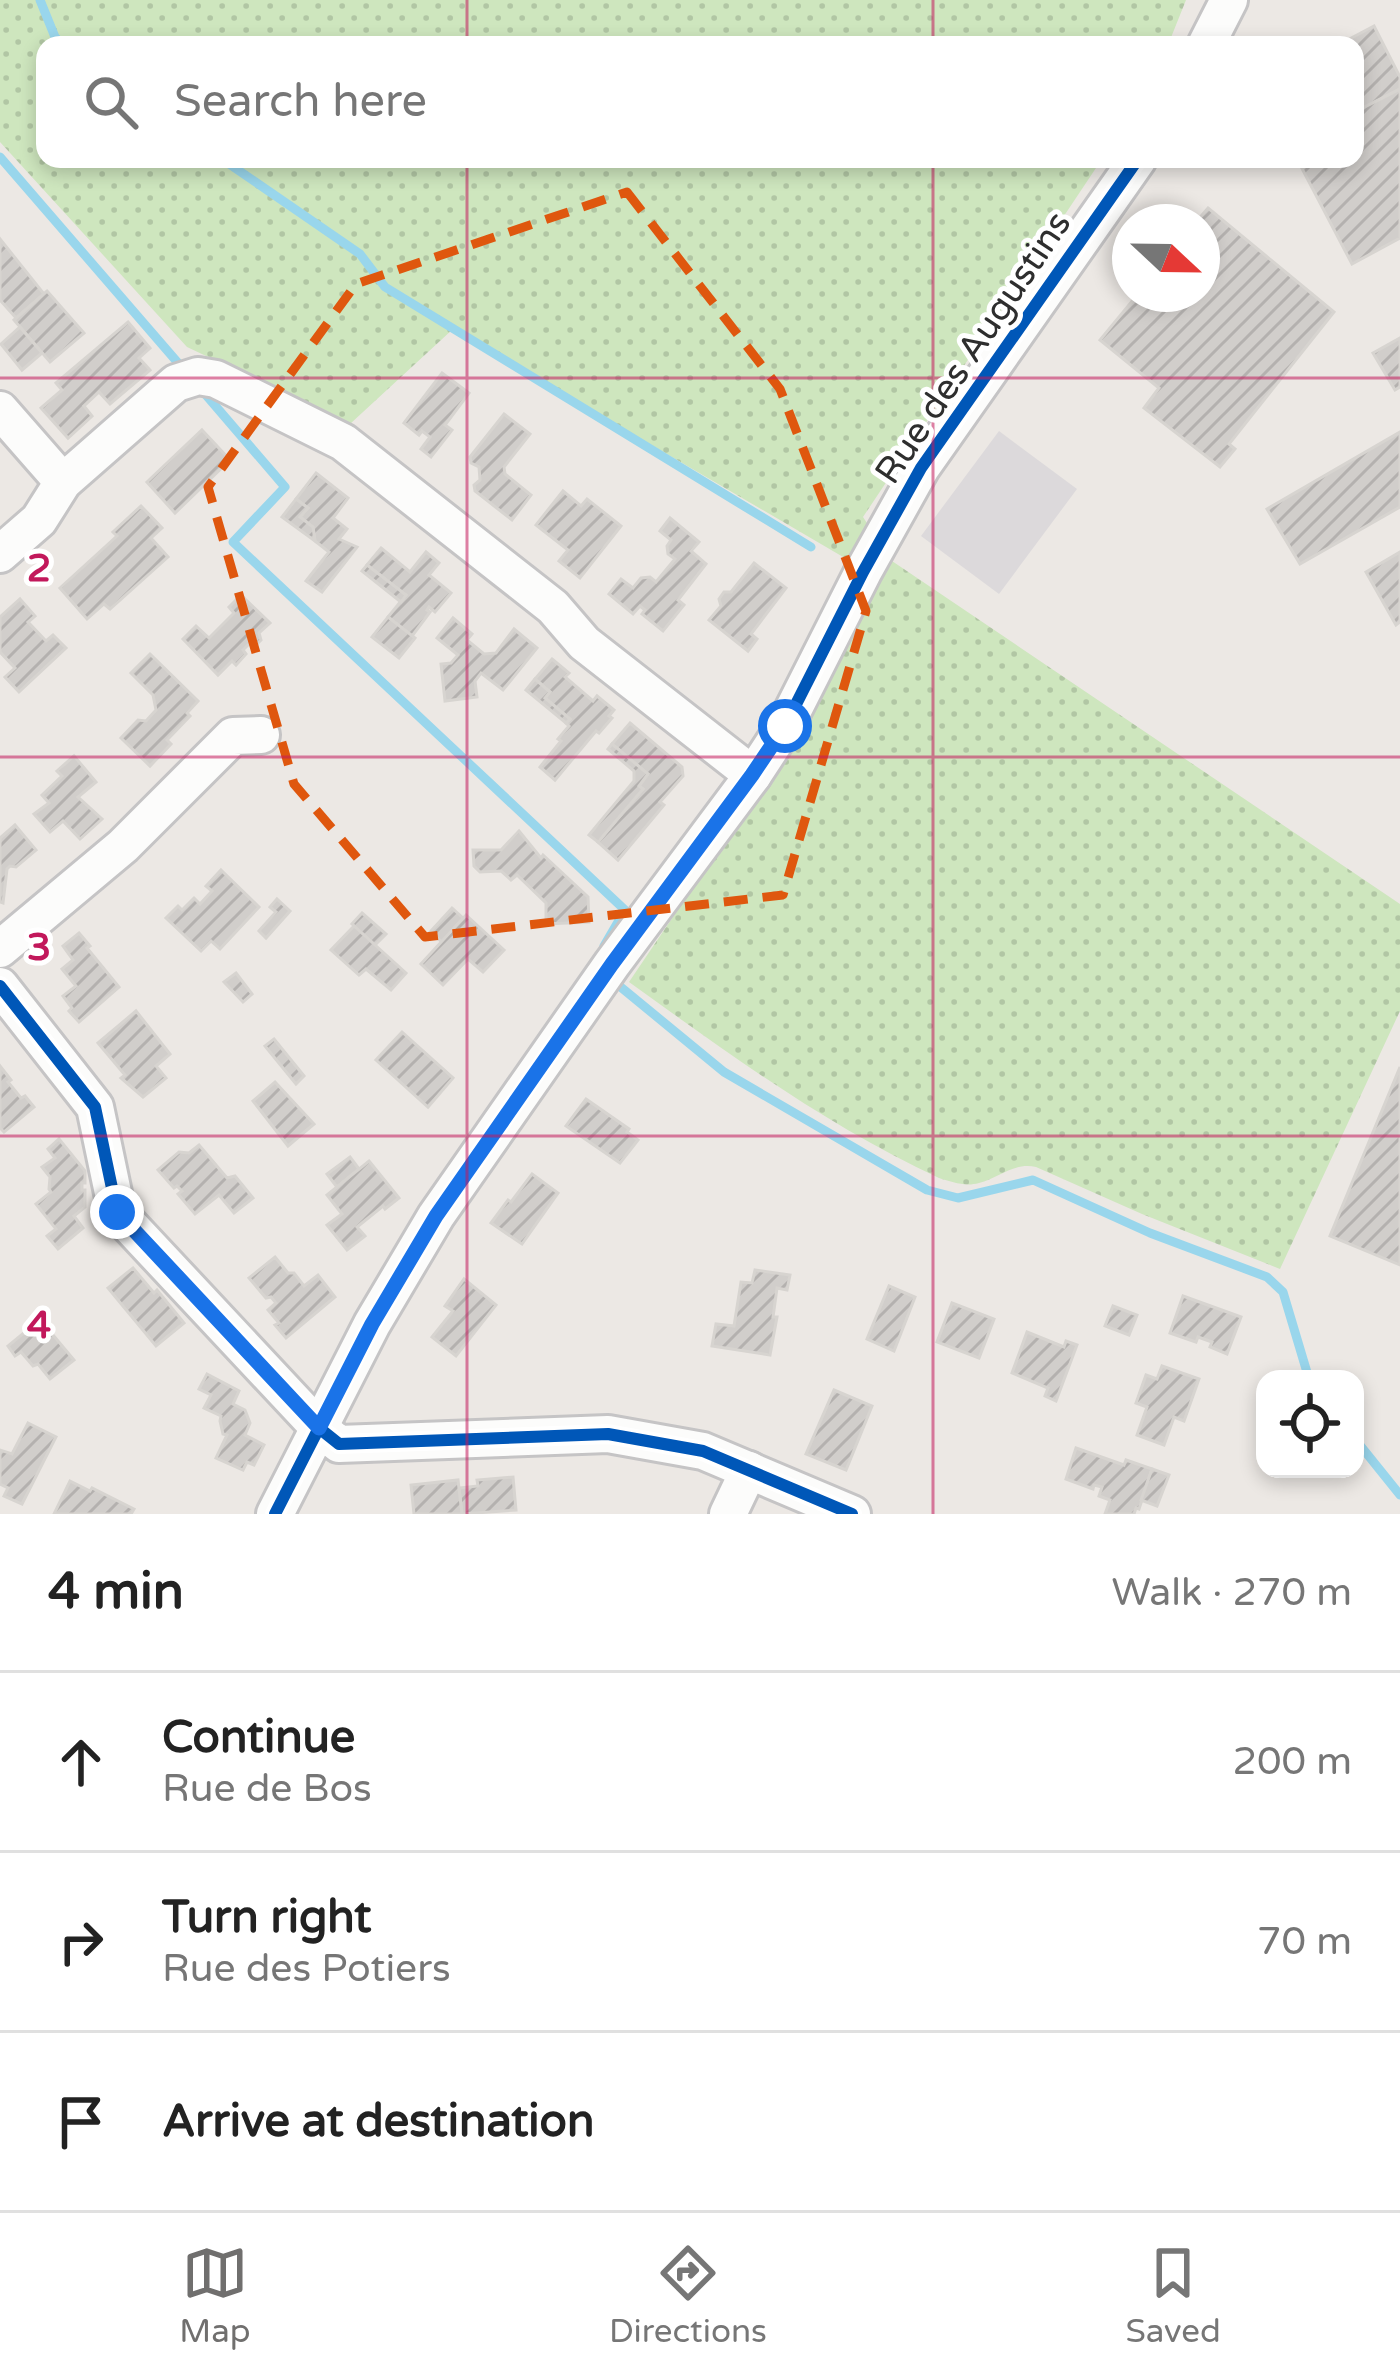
<!DOCTYPE html>
<meta charset="utf-8">
<style>
:root{--surface:#fff;--page:#f6f6f6;--text:#222;--muted:#767676;--line:#e0e0e0;--accent:#706f6e}
body{margin:0;font-family:"Varela Round",sans-serif;background:var(--page);color:var(--text)}
.controls{position:absolute;right:36px;bottom:36px;display:grid;overflow:hidden;border-radius:24px;box-shadow:0 6px 18px #0003}
.controls button{width:108px;height:108px;display:grid;place-items:center;padding:0;border:0;border-bottom:3px solid var(--line);background:var(--surface);color:var(--text);font:60px sans-serif}
.compass{position:absolute;left:1112px;top:204px;width:108px;height:108px;border-radius:50%;background:var(--surface);box-shadow:0 6px 18px #0003;rotate:112deg}
.stop{position:absolute;width:36px;height:36px;margin:-27px;border:9px solid #1a73e8;border-radius:50%;background:#fff}
.stop.end{background:#1a73e8;border-color:#fff;box-shadow:0 3px 12px #0008}
.list{margin:0;padding:0;list-style:none}
h2{display:flex;justify-content:space-between;align-items:center;height:156px;margin:0;padding:0 48px;font-size:51px}
h2 small{font-size:39px;font-weight:400;color:var(--muted)}
.list li{display:grid;grid-template-columns:78px 1fr auto;gap:36px;align-items:center;box-sizing:border-box;height:180px;padding:0 48px;border-top:3px solid var(--line)}
.list b{display:block;font-size:45px;white-space:nowrap}
.list p{margin:0;font-size:39px;white-space:nowrap;color:var(--muted)}
.list em{font-size:39px;font-style:normal;color:var(--muted)}
.icon{flex:none;width:66px;height:66px;fill:none;stroke:currentColor;stroke-width:2;stroke-linecap:round;stroke-linejoin:round}
.map{position:relative;flex:none;width:1400px;height:1514px;overflow:hidden}
.search{position:absolute;background:var(--surface);box-shadow:0 6px 18px #0003;left:36px;right:36px;top:36px;height:132px;display:flex;align-items:center;gap:30px;box-sizing:border-box;padding:0 42px;border-radius:24px;color:var(--muted);font-size:45px}
.sheet{height:696px;background:var(--surface)}
nav{display:flex;justify-content:space-around;align-items:center;box-sizing:border-box;height:168px;border-top:3px solid var(--line);background:var(--surface);font-size:33px;color:var(--muted)}
nav a{display:grid;justify-items:center;gap:6px}
nav .on{color:var(--accent)}
.map>svg:first-child{display:block}
.industrial{fill:#dcd9db}
.grass{fill:url(#grass-dots)}
.lines{fill:none;stroke-linecap:round;stroke-linejoin:round}
.stream{stroke:#99d6ec;stroke-width:9}
.building{fill:url(#building-hatch);stroke:#d7d4d0;stroke-width:3}
.minor-casing{stroke:#c5c4c5;stroke-width:42}
.minor{stroke:#fcfcfb;stroke-width:36}
.cycleway-casing{stroke:#fff;stroke-width:20}
.cycleway{stroke:#0057b8;stroke-width:12}
.route{stroke:#1a73e8;stroke-width:15}
.marked{fill:none;stroke:#df570e;stroke-width:9;stroke-dasharray:24 15;stroke-linejoin:round}
.grid{fill:none;stroke:#c2185b;stroke-width:3;stroke-opacity:0.55}
.labels{text-anchor:middle;stroke-width:10;stroke-linejoin:round;paint-order:stroke}
.street-label{font-size:36px;fill:#2e2e2e;stroke:#fff}
.grid-label{font-size:39px;text-anchor:middle;font-weight:bold;fill:#c2185b;stroke:#fff;stroke-width:10;stroke-linejoin:round;paint-order:stroke}
</style>
<div class="map">
<svg width="1400" height="1514" viewBox="0 0 1400 1514">
<defs>
<pattern id="grass-dots" width="8" height="8" patternUnits="userSpaceOnUse" patternTransform="scale(3)"><rect width="8" height="8" fill="#cee6be"/><path d="M2 2h.1M6 6h.1" fill="none" stroke="#b1c6a4" stroke-width="1.8" stroke-linecap="round"/></pattern>
<pattern id="building-hatch" width="6" height="6" patternUnits="userSpaceOnUse" patternTransform="scale(3)"><rect width="6" height="6" fill="#d1cecb"/><path d="M-1 1l2-2M0 6l6-6M5 7l2-2" fill="none" stroke="#b4b1af"/></pattern>
</defs>
<rect width="100%" height="100%" fill="#ece8e4"/>
<!-- industrial -->
<polygon class="industrial" points="999,431 1077,489 999,594 921,536"/>
<!-- grass -->
<path class="grass" d="M 0,0 L 1186,0 L 1168,45 L 45,45 L 45,159 L 1102,159 L 863,517 L 892,561 L 1400,904 L 1400,1011 L 1280,1269 L 1142,1214 L 1036,1167 C 1014,1162 999,1178 979,1183 C 965,1187 952,1182 939,1178 C 827,1126 729,1054 629,982 L 797,733 L 879,578 L 453,329 L 350,424 L 187,347 L 0,142 Z"/>
<g class="lines">
<!-- stream -->
<g class="stream">
<polyline points="40,0 55,37 63,45"/>
<polyline points="0,157 185,371"/>
<polyline points="222,159 360,254 385,287 811,547"/>
<polyline points="200,388 285,487 233,542 625,910 604,946"/>
<polyline points="620,980 617,984 724,1072 927,1190 958,1198 1033,1180 1150,1233 1267,1277 1283,1292 1309,1379"/>
<polyline points="1355,1439 1400,1495"/>
</g>
</g>
<!-- building -->
<g class="building">
<polygon points="1374,26 1400,77 1400,89 1355,112 1355,45 1338,45"/>
<polygon points="1400,89 1400,238 1352,264 1297,159 1355,159 1355,112"/>
<polygon points="1208,208 1334,312 1229,444 1235,449 1220,467 1144,408 1159,388 1100,340 1138,294 1202,294 1202,222 1196,222"/>
<polygon points="0,239 44,294 16,318 0,300"/>
<polygon points="47,291 84,333 50,362 14,320"/>
<polygon points="128,322 150,348 139,358 150,370 110,404 99,392 84,406 92,416 68,438 41,408 62,390 56,383"/>
<polygon points="20,327 42,353 22,370 1,344"/>
<polygon points="1400,338 1400,387 1395,390 1373,353"/>
<polygon points="442,373 469,393 445,425 452,430 431,457 421,449 430,437 422,431 419,435 404,423"/>
<polygon points="504,414 530,434 504,467 505,474 531,495 512,520 475,491 474,485 480,480 479,467 471,463 470,457"/>
<polygon points="202,430 230,460 175,513 147,482"/>
<polygon points="1400,432 1400,507 1300,564 1267,509"/>
<polygon points="316,473 348,498 333,518 347,529 339,539 357,547 322,592 306,581 329,552 315,541 313,527 300,517 308,508 296,499"/>
<polygon points="563,491 581,506 587,499 621,526 580,578 559,561 568,550 536,525"/>
<polygon points="296,499 308,508 300,517 313,527 315,541 282,517"/>
<polygon points="141,506 162,528 151,538 168,557 110,609 104,604 87,619 60,588 117,536 113,532"/>
<polygon points="670,518 699,542 691,551 706,564 678,600 684,605 663,631 642,614 645,610 640,606 633,614 609,594 621,579 633,588 641,578 650,577 656,582 675,559 668,554 667,546 671,540 660,531"/>
<polygon points="381,548 410,572 426,552 439,563 429,575 451,593 435,612 429,607 427,610 430,612 412,636 388,617 406,595 367,565"/>
<polygon points="1400,552 1400,622 1396,625 1366,572"/>
<polygon points="754,563 786,588 751,634 757,639 748,651 709,620 721,606 719,599 724,592 731,592"/>
<polygon points="367,565 406,595 401,602 362,571"/>
<polygon points="241,595 270,623 259,633 261,640 256,645 249,644 243,650 246,654 236,665 232,661 218,675 183,639 196,626 209,638 234,613 229,607"/>
<polygon points="20,599 35,616 28,622 46,641 53,635 66,648 19,692 5,677 15,668 0,652 0,617"/>
<polygon points="388,617 415,638 399,658 372,637"/>
<polygon points="453,618 472,634 467,640 484,654 496,653 514,629 537,648 503,690 481,673 475,681 477,697 445,701 441,664 451,663 458,655 437,638"/>
<polygon points="150,654 198,701 187,713 190,716 167,740 171,744 150,766 121,738 138,720 146,721 156,710 153,695 131,673"/>
<polygon points="552,659 569,673 565,677 593,701 597,696 614,710 609,716 612,718 599,733 596,731 555,780 540,767 561,741 558,739 569,726 566,723 570,719 545,698 550,692 535,679"/>
<polygon points="535,679 550,692 545,698 570,719 566,723 526,690"/>
<polygon points="630,723 682,767 683,776 660,802 664,805 618,860 598,842 643,789 639,786 648,774 612,744"/>
<polygon points="612,744 648,774 639,786 643,789 598,842 589,835 634,781 634,771 608,749"/>
<polygon points="74,756 96,782 78,797 102,819 80,839 63,821 50,832 34,814 49,803 42,795 62,776 57,771"/>
<polygon points="15,825 36,850 16,867 10,866 7,869 3,903 0,902 0,838"/>
<polygon points="519,831 541,858 543,855 588,897 589,922 546,924 546,903 517,875 511,880 501,871 480,872 474,866 473,850 501,850"/>
<polygon points="221,870 259,907 220,949 211,941 201,951 166,918 178,906 182,910 194,898 200,904 212,891 206,886"/>
<polygon points="277,899 290,911 266,938 259,931 276,912 270,907"/>
<polygon points="452,908 463,918 442,942 430,932"/>
<polygon points="362,913 386,934 375,945 352,924"/>
<polygon points="466,915 504,950 483,972 468,959 443,985 421,964"/>
<polygon points="354,926 406,973 391,990 366,969 359,975 331,950"/>
<polygon points="79,933 90,946 87,948 119,987 79,1022 69,1011 72,1008 63,996 76,986 62,969 73,960 63,946"/>
<polygon points="236,973 252,994 243,1002 224,982"/>
<polygon points="136,1011 170,1054 156,1066 166,1078 143,1097 121,1078 125,1075 98,1043"/>
<polygon points="402,1032 453,1078 428,1107 376,1060"/>
<polygon points="274,1039 304,1076 296,1084 265,1046"/>
<polygon points="0,1066 11,1080 8,1082 21,1098 25,1096 34,1107 4,1132 0,1128"/>
<polygon points="1400,1067 1400,1265 1330,1236"/>
<polygon points="275,1082 314,1124 288,1146 253,1101"/>
<polygon points="586,1099 629,1129 627,1132 638,1140 620,1163 566,1126"/>
<polygon points="59,1139 85,1171 85,1183 82,1183 82,1190 85,1190 85,1207 74,1216 83,1228 58,1249 47,1236 56,1229 36,1204 51,1192 49,1189 50,1177 42,1167 55,1158 48,1149"/>
<polygon points="199,1145 227,1178 235,1176 253,1198 234,1213 219,1195 195,1214 178,1194 182,1191 177,1186 174,1188 158,1170 179,1152 189,1153"/>
<polygon points="350,1157 359,1169 337,1187 327,1174"/>
<polygon points="369,1161 399,1198 385,1209 383,1206 357,1227 365,1236 347,1250 327,1225 342,1214 327,1195"/>
<polygon points="532,1174 558,1193 522,1244 491,1223 508,1200 511,1202"/>
<polygon points="275,1257 288,1273 294,1273 304,1286 318,1275 335,1297 286,1338 275,1325 279,1323 268,1310 276,1303 271,1297 266,1298 249,1278"/>
<polygon points="133,1268 154,1293 157,1290 184,1323 156,1346 108,1288"/>
<polygon points="755,1270 790,1275 787,1290 777,1288 773,1317 777,1317 770,1355 712,1346 716,1324 734,1326 741,1282 752,1283"/>
<polygon points="464,1279 496,1305 456,1356 432,1337 453,1311 445,1306"/>
<polygon points="889,1286 915,1297 894,1351 867,1339"/>
<polygon points="1183,1296 1241,1317 1227,1354 1210,1347 1212,1342 1198,1337 1196,1342 1170,1333"/>
<polygon points="952,1303 994,1319 979,1358 937,1342"/>
<polygon points="1113,1306 1137,1315 1129,1335 1105,1326"/>
<polygon points="31,1327 39,1336 48,1329 74,1360 50,1379 38,1364 33,1366 21,1352 15,1356 8,1346"/>
<polygon points="1027,1332 1064,1347 1066,1341 1077,1345 1056,1401 1045,1396 1048,1388 1012,1373"/>
<polygon points="1162,1366 1199,1379 1184,1421 1174,1417 1164,1445 1137,1435 1147,1407 1136,1403 1146,1375 1157,1379"/>
<polygon points="207,1374 239,1391 233,1404 245,1410 250,1423 245,1435 264,1445 254,1465 247,1462 243,1470 216,1458 227,1435 223,1434 220,1421 221,1416 204,1408 211,1395 199,1389"/>
<polygon points="834,1390 872,1406 846,1470 806,1454"/>
<polygon points="28,1423 56,1437 22,1504 4,1496 8,1488 0,1484 0,1450 12,1454"/>
<polygon points="1076,1448 1124,1465 1126,1460 1152,1469 1139,1509 1136,1508 1134,1514 1105,1514 1110,1500 1099,1496 1102,1487 1094,1485 1093,1489 1066,1479"/>
<polygon points="1152,1469 1169,1475 1157,1506 1141,1500"/>
<polygon points="513,1477 516,1510 462,1514 459,1488 478,1486 477,1480"/>
<polygon points="458,1480 462,1514 414,1514 411,1485"/>
<polygon points="70,1481 90,1491 92,1488 134,1509 131,1514 54,1514"/>
</g>
<g class="lines">
<!-- minor casing -->
<g class="minor-casing">
<g id="minor">
<polyline points="1206,45 1229,0"/>
<polyline points="0,410 63,482"/>
<polyline points="0,554 39,520 63,482 176,383 198,376 216,379 343,442 553,607 584,643 753,775"/>
<polyline points="0,949 123,846 233,736 261,735"/>
<polyline points="0,986 95,1107 117,1212 319,1428 339,1444 608,1434 703,1451 852,1514"/>
<polyline points="275,1514 372,1324 436,1216 612,964 753,775 785,726 863,572 921,468 1138,159"/>
<polyline points="728,1514 749,1470"/>
</g>
</g>
<!-- minor -->
<use href="#minor" class="minor"/>
<!-- cycleway casing -->
<g class="cycleway-casing">
<g id="cycleway">
<polyline points="0,986 95,1107 117,1212 319,1428 339,1444 608,1434 703,1451 852,1514"/>
<polyline points="275,1514 372,1324 436,1216 612,964 753,775 785,726 863,572 921,468 1138,159"/>
</g>
</g>
<!-- cycleway -->
<use href="#cycleway" class="cycleway"/>
</g>
<g class="lines">
<!-- route -->
<polyline class="route" points="117,1212 319,1428 372,1324 436,1216 612,964 752,775 785,726"/>
</g>
<!-- marked area -->
<path class="marked" d="M 627,192 L 780,389 L 866,611 L 783,895 L 425,937 L 294,784 L 208,487 L 356,284 Z"/>
<!-- grid -->
<path class="grid" d="M 467,0 L 467,45M 933,0 L 933,45M 467,159 L 467,1514M 933,159 L 933,1514M 0,378 L 1400,378M 0,757 L 1400,757M 0,1136 L 1400,1136"/>
<g class="labels">
<!-- street labels -->
<g class="street-label">
<text transform="translate(972 347) rotate(-56)" y="13">Rue des Augustins</text>
</g>
</g>
<g class="grid-label">
<text x="39" y="581">2</text>
<text x="39" y="960">3</text>
<text x="39" y="1338">4</text>
</g>
</svg>
<div class="controls">
<button><svg class="icon" aria-label="locate" viewBox="0 0 24 24"><circle cx="12" cy="12" r="6"/><path d="M12 2v4M12 18v4M2 12h4M18 12h4"/></svg></button>
</div>
<svg class="compass" viewBox="-18 -18 36 36"><path d="M0-13l5 13h-10z" fill="#e53935"/><path d="M0 13l5-13h-10z" fill="#767676"/></svg>
<div class="stop" style="left:785px;top:726px"></div>
<div class="stop end" style="left:117px;top:1212px"></div>
<div class="search"><svg class="icon" aria-label="search" viewBox="0 0 24 24"><circle cx="10" cy="10" r="6"/><path d="M15 15l6 6"/></svg>Search here</div>
</div>
<section class="sheet">
<h2>4 min<small>Walk · 270 m</small></h2>
<ul class="list">
<li><svg class="icon" aria-label="ahead" viewBox="0 0 24 24"><path d="M12 20V5M6 11l6-6 6 6"/></svg><div><b>Continue</b><p>Rue de Bos</p></div><em>200 m</em></li>
<li><svg class="icon" aria-label="right" viewBox="0 0 24 24"><path d="M7 20v-9h11M14 6l5 5-5 5"/></svg><div><b>Turn right</b><p>Rue des Potiers</p></div><em>70 m</em></li>
<li><svg class="icon" aria-label="arrive" viewBox="0 0 24 24"><path d="M6 21V4h12l-3 4 3 4H6"/></svg><div><b>Arrive at destination</b></div></li>
</ul>
</section>
<nav>
<a class="on"><svg class="icon" aria-label="map" viewBox="0 0 24 24"><path d="M3 6l6-2 6 2 6-2v14l-6 2-6-2-6 2zM9 4v14M15 6v14"/></svg>Map</a>
<a><svg class="icon" aria-label="directions" viewBox="0 0 24 24"><path d="M12 3l9 9-9 9-9-9zM9 14v-3h6M13 9l2 2-2 2"/></svg>Directions</a>
<a><svg class="icon" aria-label="saved" viewBox="0 0 24 24"><path d="M7 4h10v16l-5-4-5 4z"/></svg>Saved</a>
</nav>
